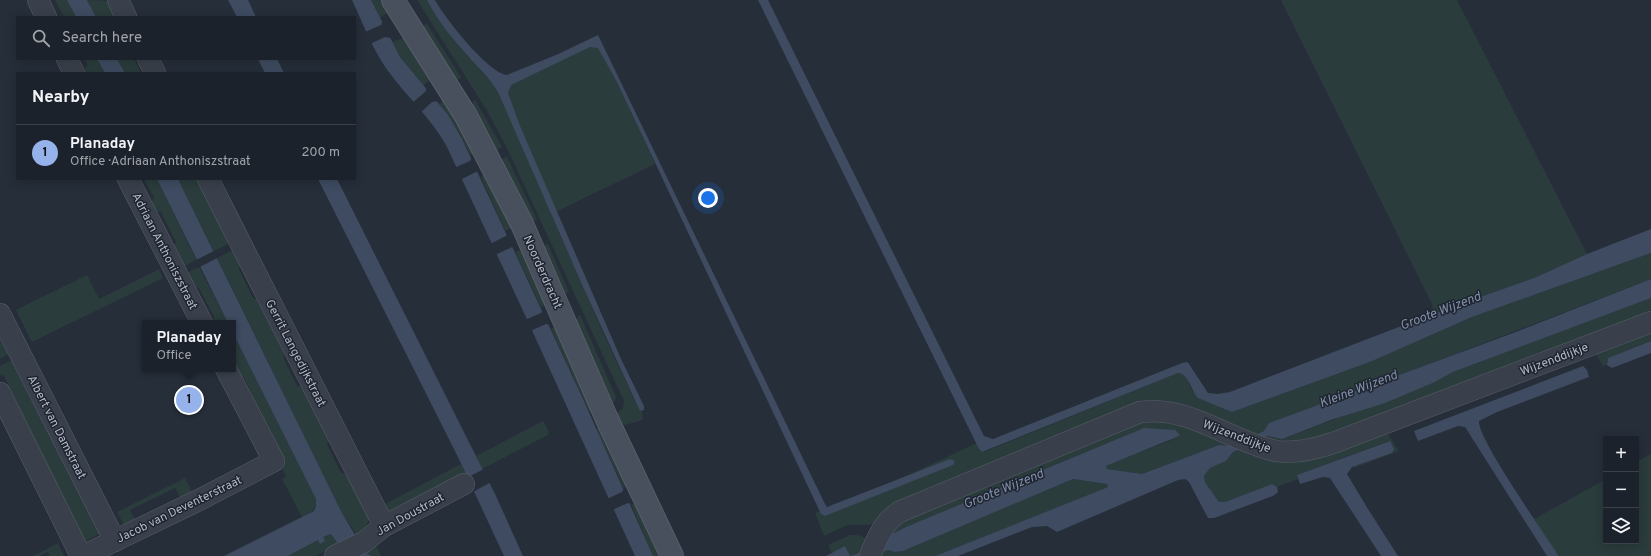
<!DOCTYPE html>
<meta charset="utf-8">
<style>
:root{--surface:#1c222c;--page:#292f38;--text:#f1f3f6;--muted:#a0a4a9;--line:#3a3f48;--accent:#95b2eb}
body{margin:0;font-family:Overpass,sans-serif;background:var(--page);color:var(--text)}
.controls{position:absolute;right:12px;bottom:12px;display:grid;overflow:hidden;border-radius:0px;box-shadow:0 2px 10px #0003}
.controls button{width:36px;height:36px;display:grid;place-items:center;padding:0;border:0;border-bottom:1px solid var(--line);background:var(--surface);color:var(--text);font:20px sans-serif}
.you{position:absolute;left:708px;top:198px;width:14px;height:14px;margin:-10px;border:3px solid #fff;border-radius:50%;background:#1a73e8;box-shadow:0 0 0 6px #1a73e833}
.badge{display:grid;place-items:center;width:26px;height:26px;border-radius:50%;background:var(--accent);color:#111;font-size:13px;font-weight:700}
.pin{position:absolute;translate:-50% -50%;border:2px solid #fff;box-shadow:0 1px 4px #0006}
.popup{position:absolute;left:142px;top:320px;width:94px;height:52px;box-sizing:border-box;display:grid;place-content:center;border-radius:0px;background:var(--surface);filter:drop-shadow(0 1px 3px #0005);font-size:13px;white-space:nowrap;color:var(--muted)}
.popup b{font-size:15px;color:var(--text)}
.popup::after{content:'';position:absolute;left:50%;top:100%;margin-left:-8px;border:8px solid transparent;border-top-color:var(--surface)}
.list{margin:0;padding:0;list-style:none}
h2{display:flex;justify-content:space-between;align-items:center;height:52px;margin:0;padding:0 16px;font-size:17px}
h2 small{font-size:13px;font-weight:400;color:var(--muted)}
.list li{display:grid;grid-template-columns:26px 1fr auto;gap:12px;align-items:center;box-sizing:border-box;height:56px;padding:0 16px;border-top:1px solid var(--line)}
.list b{display:block;font-size:15px;white-space:nowrap}
.list p{margin:0;font-size:13px;white-space:nowrap;color:var(--muted)}
.list em{font-size:13px;font-style:normal;color:var(--muted)}
.icon{flex:none;width:22px;height:22px;fill:none;stroke:currentColor;stroke-width:2;stroke-linecap:round;stroke-linejoin:round}
.map{position:relative;flex:none;width:1651px;height:556px;overflow:hidden}
.search{position:absolute;background:var(--surface);box-shadow:0 2px 10px #0003;left:16px;top:16px;width:340px;height:44px;display:flex;align-items:center;gap:10px;box-sizing:border-box;padding:0 14px;border-radius:0px;color:var(--muted);font-size:15px}
.panel{position:absolute;background:var(--surface);box-shadow:0 2px 10px #0003;left:16px;top:72px;width:340px;height:108px;border-radius:0px}
.map>svg:first-child{display:block}
.green{fill:#2b3c3d}
.water{fill:#3e4b61}
.pier{fill:#262e3a}
.lines{fill:none;stroke-linecap:round;stroke-linejoin:round}
.street-casing{stroke:#585e69;stroke-width:22}
.secondary-casing{stroke:#585e69;stroke-width:24}
.street{stroke:#3a404b;stroke-width:21}
.secondary{stroke:#484f5d;stroke-width:22}
.labels{text-anchor:middle;stroke-width:3;stroke-linejoin:round;paint-order:stroke}
.street-label{font-size:12px;fill:#b5bbc6;stroke:#1f2530}
.water-label{font-size:13px;font-style:italic;fill:#8190aa;stroke:#1f2530}
</style>
<div class="map">
<svg width="1651" height="556" viewBox="0 0 1651 556">
<rect width="100%" height="100%" fill="#262e3a"/>
<!-- green -->
<g class="green">
<polygon points="55,0 67,0 76,17 64,17"/>
<polygon points="87,0 111,1 119,17 96,17"/>
<polygon points="371,0 381,0 388,12 380,18"/>
<polygon points="417,0 427,0 441,23 455,42 494,85 599,40 655,164 551,214 605,337 640,411 642,411 643,420 625,425 620,421 616,414 623,408 624,401 505,144 486,109"/>
<polygon points="1281,0 1457,0 1587,254 1534,278 1430,315 1433,311 1432,304"/>
<polygon points="427,24 461,77 455,82 423,33 424,25"/>
<polygon points="404,38 431,78 423,86 400,57 391,42"/>
<polygon points="85,59 97,59 105,73 83,73 87,65"/>
<polygon points="117,59 134,59 141,73 125,73"/>
<polygon points="443,100 476,152 470,155 462,139 439,105"/>
<polygon points="475,100 502,147 495,151 472,109 473,101"/>
<polygon points="507,157 537,220 529,223 500,160"/>
<polygon points="486,174 512,228 505,231 481,177"/>
<polygon points="144,179 157,179 196,260 181,268 172,250 176,242 161,212 152,210 150,206 154,197"/>
<polygon points="178,179 200,179 232,242 214,251"/>
<polygon points="548,244 569,292 562,295 542,252 545,245"/>
<path d="M 235,249 L 241,262 L 239,269 L 253,298 L 261,300 L 286,349 L 283,357 L 297,386 L 305,387 L 330,437 L 327,445 L 341,473 L 348,475 L 369,517 C 367,528 364,529 356,534 L 342,513 L 217,258 Z"/>
<polygon points="522,249 546,304 541,307 515,252"/>
<path d="M 1651,253 L 1651,279 L 1416,369 L 1252,436 L 1171,405 L 876,523 L 869,525 L 847,525 L 824,536 L 815,513 L 869,493 L 977,443 L 979,449 L 984,452 L 1178,373 C 1190,374 1188,388 1195,394 C 1200,399 1224,407 1232,412 L 1370,362 L 1472,317 Z"/>
<polygon points="199,267 228,323 211,323 214,317 199,288 190,286 184,274"/>
<polygon points="159,269 163,278 32,342 16,310 87,275 99,299"/>
<polygon points="1651,298 1651,310 1626,324 1310,444 1259,440 1267,436 1282,439 1435,382 1453,372"/>
<polygon points="580,315 616,397 615,401 612,404 575,324 578,316"/>
<polygon points="556,326 592,412 589,412 551,329"/>
<polygon points="1651,328 1651,341 1608,358 1607,365 1603,366 1593,350"/>
<path d="M 233,333 L 316,499 C 317,510 311,513 302,517 L 282,479 L 286,476 L 281,467 L 280,449 L 265,420 L 264,421 L 244,377 L 242,377 L 233,368 L 236,362 L 233,356 Z"/>
<polygon points="0,337 13,352 0,359"/>
<polygon points="16,358 18,362 16,369 31,400 39,403 103,532 83,542 17,414 19,406 4,376 0,375 0,366"/>
<polygon points="1172,418 1230,446 1211,448 1142,474 1106,469 1105,466 1177,438 955,507 892,534 886,544 893,524 1128,423"/>
<polygon points="543,421 549,432 548,435 482,469 476,456"/>
<polygon points="602,428 627,483 624,489 596,429"/>
<polygon points="1381,433 1383,436 1388,434 1399,451 1354,468 1352,467 1392,453 1389,441 1297,475 1298,479 1277,487 1272,484 1225,502 1219,502 1205,482 1204,476 1210,468 1226,461 1233,452 1244,447"/>
<polygon points="1651,454 1651,556 1559,556 1534,519 1606,479 1606,541 1636,541 1636,462"/>
<polygon points="461,464 467,477 389,513 385,504"/>
<polygon points="185,478 192,492 183,496 181,499 175,488 130,510 136,522 125,527 117,512"/>
<polygon points="1073,479 1107,484 1108,487 935,556 877,556 877,554 888,550 895,552 903,551"/>
<polygon points="631,504 638,505 662,556 653,556"/>
<polygon points="331,534 337,544 316,556 288,556 318,540 320,543 323,537"/>
<path d="M 850,535 C 858,535 862,535 868,541 L 864,551 L 850,556 L 840,550 L 832,553 L 828,545 Z"/>
<polygon points="58,543 64,556 50,556 48,552 39,556 33,556"/>
<polygon points="376,546 381,556 371,556 365,552"/>
</g>
<!-- water -->
<g class="water">
<polygon points="67,0 87,0 96,17 76,17"/>
<polygon points="228,0 248,0 256,17 237,17"/>
<path d="M 352,0 L 371,0 L 400,57 L 448,115 L 462,139 L 583,399 L 653,556 L 635,556 L 530,326 L 447,147 C 432,119 407,97 388,71 C 373,50 363,24 352,0 Z"/>
<path d="M 427,0 L 435,0 C 444,17 488,73 507,75 L 556,55 L 598,35 L 825,504 L 827,507 L 950,459 L 955,461 L 953,465 L 825,516 L 821,514 L 616,80 L 598,48 L 590,47 L 511,85 L 508,93 L 520,126 L 621,359 L 644,406 L 644,410 L 640,411 L 583,287 L 498,92 C 490,78 478,68 468,56 C 452,39 438,21 427,0 Z"/>
<path d="M 758,0 L 768,0 L 984,436 L 993,439 L 1182,363 L 1187,362 L 1189,364 L 1208,393 L 1218,394 L 1230,392 L 1430,315 L 1534,278 L 1587,254 L 1651,229 L 1651,253 L 1472,317 L 1370,362 L 1235,411 L 1232,412 L 1198,398 C 1191,391 1189,374 1178,373 L 982,452 L 979,449 Z"/>
<polygon points="97,59 117,59 125,73 105,73"/>
<polygon points="258,59 277,59 284,73 265,73"/>
<polygon points="157,179 178,179 342,513 365,552 371,556 346,556 331,534 323,537 325,541 320,544 318,540 288,556 224,556 314,511 316,506 316,499 233,333 233,323 228,323"/>
<polygon points="318,179 337,179 496,496 523,556 504,556 459,459"/>
<polygon points="1651,279 1651,298 1453,372 1435,382 1385,403 1331,420 1282,439 1267,436 1233,452 1226,461 1210,468 1204,476 1205,482 1219,502 1225,502 1272,484 1277,487 1278,492 1273,496 1214,518 1208,518 1189,482 1185,479 1178,480 1057,532 1047,526 1032,527 958,556 935,556 1108,487 1107,484 1073,479 903,551 895,552 888,550 872,556 826,556 845,546 850,556 886,544 892,534 906,527 1144,428 1175,430 1179,434 1179,436 1106,466 1107,469 1142,474 1211,448 1219,445 1230,446 1264,431 1269,423 1513,333"/>
<polygon points="1651,341 1651,353 1612,368 1607,365 1608,358"/>
<path d="M 1583,366 L 1587,370 L 1589,377 L 1497,412 L 1479,421 C 1477,438 1546,536 1559,556 L 1547,556 L 1465,427 L 1458,426 L 1418,441 L 1414,431 Z"/>
<polygon points="1390,441 1394,449 1392,453 1352,467 1347,474 1368,509 1398,556 1381,556 1330,478 1323,477 1300,484 1297,475"/>
</g>
<!-- pier -->
<g class="pier">
<polygon points="383,21 391,38 385,37 370,44 365,32 381,25"/>
<polygon points="427,88 438,101 432,102 420,113 412,103 425,92"/>
<polygon points="473,157 481,173 476,172 460,180 454,168 470,161"/>
<polygon points="508,233 515,247 512,247 495,255 490,244 506,236"/>
<polygon points="216,250 219,257 198,268 194,261"/>
<polygon points="544,309 551,325 546,324 530,331 525,320 541,313"/>
<polygon points="484,469 491,482 473,492 466,478"/>
<polygon points="625,487 633,504 628,503 612,510 607,499 622,492"/>
</g>
<g class="lines">
<!-- street casing -->
<g class="street-casing">
<g id="street">
<polyline points="38,0 46,17"/>
<polyline points="118,0 126,17"/>
<polyline points="67,59 74,73"/>
<polyline points="148,59 155,73"/>
<polyline points="128,179 202,323"/>
<polyline points="208,179 384,526"/>
<polyline points="0,314 115,541"/>
<polyline points="0,393 81,556"/>
<polyline points="83,556 199,500 274,461 226,369"/>
<polyline points="335,556 364,542 384,526 464,484"/>
<path d="M 870,556 C 877,538 883,523 899,512 L 1140,412 C 1189,405 1229,441 1276,451 C 1295,454 1315,449 1333,443 L 1651,322"/>
</g>
</g>
<!-- secondary casing -->
<g class="secondary-casing">
<polyline id="secondary" points="393,0 466,116 522,224 606,417 672,556"/>
</g>
<!-- street -->
<use href="#street" class="street"/>
<!-- secondary -->
<use href="#secondary" class="secondary"/>
</g>
<g class="labels">
<!-- street labels -->
<g class="street-label">
<text transform="translate(165 251) rotate(63)" y="4">Adriaan Anthoniszstraat</text>
<text transform="translate(543 272) rotate(66)" y="4">Noorderdracht</text>
<text transform="translate(296 353) rotate(63)" y="4">Gerrit Langedijkstraat</text>
<text transform="translate(1554 359) rotate(-21)" y="4">Wijzenddijkje</text>
<text transform="translate(57 427) rotate(63)" y="4">Albert van Damstraat</text>
<text transform="translate(1237 436) rotate(21)" y="4">Wijzenddijkje</text>
<text transform="translate(179 509) rotate(-26)" y="4">Jacob van Deventerstraat</text>
<text transform="translate(410 514) rotate(-29)" y="4">Jan Doustraat</text>
</g>
<!-- water labels -->
<g class="water-label">
<text transform="translate(1440 310) rotate(-21)" y="5">Groote Wijzend</text>
<text transform="translate(1358 388) rotate(-21)" y="5">Kleine Wijzend</text>
<text transform="translate(1003 488) rotate(-22)" y="5">Groote Wijzend</text>
</g>
</g>
</svg>
<div class="controls">
<button>+</button>
<button>−</button>
<button><svg class="icon" aria-label="layers" viewBox="0 0 24 24"><path d="M12 4l9 5-9 5-9-5zM3 14l9 5 9-5"/></svg></button>
</div>
<div class="you"></div>
<div class="pin badge" style="left:189px;top:400px">1</div>
<div class="popup"><b>Planaday</b>Office</div>
<div class="search"><svg class="icon" aria-label="search" viewBox="0 0 24 24"><circle cx="10" cy="10" r="6"/><path d="M15 15l6 6"/></svg>Search here</div>
<section class="panel">
<h2>Nearby<small></small></h2>
<ul class="list">
<li><span class="badge">1</span><div><b>Planaday</b><p>Office · Adriaan Anthoniszstraat</p></div><em>200 m</em></li>
</ul>
</section>
</div>
